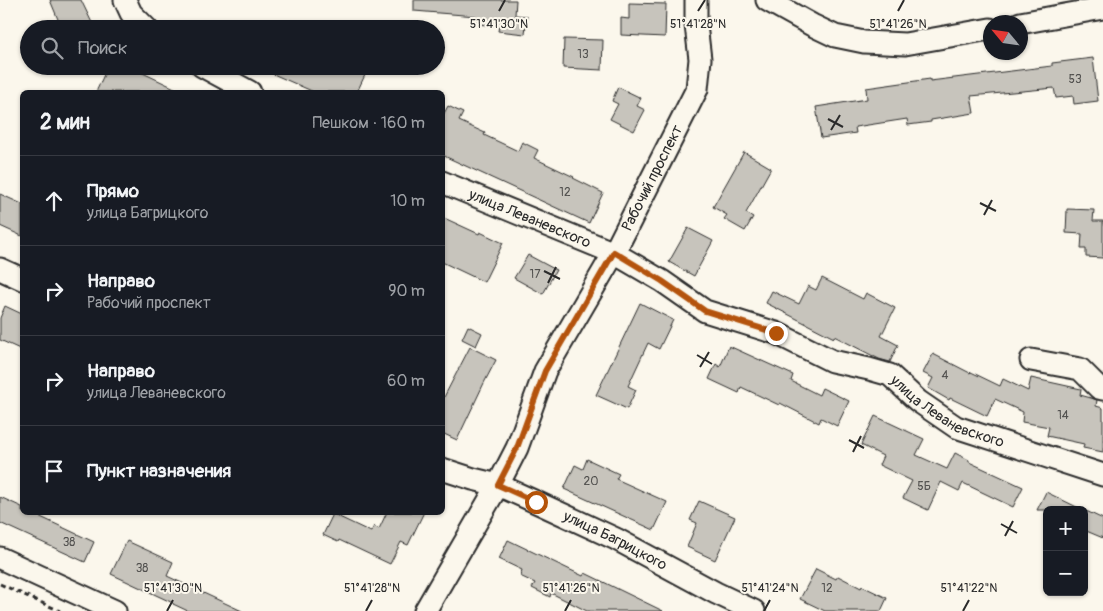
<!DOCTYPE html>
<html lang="ru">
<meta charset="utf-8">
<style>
:root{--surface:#171b24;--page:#20242c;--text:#f1f3f6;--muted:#9ea1a6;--line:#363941}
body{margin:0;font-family:Pangolin,sans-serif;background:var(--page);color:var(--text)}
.controls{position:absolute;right:15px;bottom:15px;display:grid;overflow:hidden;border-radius:8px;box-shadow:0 1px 4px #0004}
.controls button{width:45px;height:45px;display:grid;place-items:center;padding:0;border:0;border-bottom:1px solid var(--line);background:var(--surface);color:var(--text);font:25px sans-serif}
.compass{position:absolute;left:983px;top:15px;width:45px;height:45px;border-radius:50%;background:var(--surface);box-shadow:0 1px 4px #0004;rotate:299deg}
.stop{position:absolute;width:15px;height:15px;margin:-11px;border:4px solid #b45309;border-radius:50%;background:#fff}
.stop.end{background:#b45309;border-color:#fff;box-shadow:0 1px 5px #0008}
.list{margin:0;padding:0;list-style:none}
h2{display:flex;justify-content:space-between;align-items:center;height:65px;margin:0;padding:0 20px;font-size:21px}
h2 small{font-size:16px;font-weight:400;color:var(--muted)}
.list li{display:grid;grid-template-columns:32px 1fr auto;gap:15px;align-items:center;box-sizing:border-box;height:90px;padding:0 20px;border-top:1px solid var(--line)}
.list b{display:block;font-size:19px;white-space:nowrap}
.list p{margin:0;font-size:16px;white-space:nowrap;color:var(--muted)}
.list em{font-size:16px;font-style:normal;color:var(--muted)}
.icon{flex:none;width:28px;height:28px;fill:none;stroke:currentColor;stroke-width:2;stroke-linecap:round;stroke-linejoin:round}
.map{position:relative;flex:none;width:1103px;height:611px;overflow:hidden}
.search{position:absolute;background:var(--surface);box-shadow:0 1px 4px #0004;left:20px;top:20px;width:425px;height:55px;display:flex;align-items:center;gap:12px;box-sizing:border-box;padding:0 18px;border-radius:28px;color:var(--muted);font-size:19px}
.panel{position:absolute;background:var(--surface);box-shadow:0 1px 4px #0004;left:20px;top:90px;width:425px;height:425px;border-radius:8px}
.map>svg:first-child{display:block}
.building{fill:#c7c4bc;stroke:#2b2b2b}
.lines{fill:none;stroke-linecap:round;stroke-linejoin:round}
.minor-casing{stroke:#2b2b2b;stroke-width:25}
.path{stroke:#2b2b2b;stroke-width:3;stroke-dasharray:5 4;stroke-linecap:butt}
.minor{stroke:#fbf7ec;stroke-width:21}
.route{stroke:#b45309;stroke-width:6}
.ticks{fill:none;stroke:#2b2b2b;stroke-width:2}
.labels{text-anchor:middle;stroke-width:4;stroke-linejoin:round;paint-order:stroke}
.number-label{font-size:12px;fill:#52514f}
.street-label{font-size:15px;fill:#2b2b2b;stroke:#fbf7ec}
.ticks-label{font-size:12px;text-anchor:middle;fill:#2b2b2b;stroke:#fbf7ec;stroke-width:4;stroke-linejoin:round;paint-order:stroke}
</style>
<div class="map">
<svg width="1103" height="611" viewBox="0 0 1103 611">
<rect width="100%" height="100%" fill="#fbf7ec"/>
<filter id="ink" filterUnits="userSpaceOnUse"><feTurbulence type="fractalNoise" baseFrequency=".02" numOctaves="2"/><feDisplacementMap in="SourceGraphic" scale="10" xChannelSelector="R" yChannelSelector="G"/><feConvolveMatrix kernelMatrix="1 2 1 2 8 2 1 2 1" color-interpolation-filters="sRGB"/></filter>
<g filter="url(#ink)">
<!-- building -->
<g class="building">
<polygon points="50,0 81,0 95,29 62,29"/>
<polygon points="414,0 516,0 515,15 527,16 525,34 498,31 499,26 475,24 476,16 414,11"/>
<polygon points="629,3 666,4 665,37 621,35 621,18 629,19"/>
<polygon points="564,39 603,40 602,70 563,68"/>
<polygon points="1093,58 1098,101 1074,104 1073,96 1056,98 1054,88 971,96 974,113 931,120 931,122 908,125 907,119 855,127 856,133 821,138 816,107 867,99 866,88 930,79 930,81 1052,66 1052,63"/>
<polygon points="108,66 128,66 183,92 96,92"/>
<polygon points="255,66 346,66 365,75 357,92 314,92"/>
<polygon points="618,87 641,98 637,106 645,110 634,131 610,119 618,104 612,101"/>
<polygon points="448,106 463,113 459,121 485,133 484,135 518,151 522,142 538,150 534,158 574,177 573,178 603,193 589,223 442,155 442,117"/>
<polygon points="744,152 771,168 746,213 753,217 745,231 724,219 727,215 713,207"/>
<polygon points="0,194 22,204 22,236 0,226"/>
<polygon points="1067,209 1094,210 1093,221 1103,221 1103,258 1086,257 1086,249 1081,249 1082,234 1066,233"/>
<polygon points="442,217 479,234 480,232 503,243 484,282 442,262"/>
<polygon points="688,228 713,241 694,276 669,262"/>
<polygon points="528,255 556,270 543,294 514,278"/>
<polygon points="822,278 863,299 866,293 895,308 881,336 898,345 890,362 879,359 834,336 834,338 766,303 772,291 799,304 808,286 816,290"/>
<polygon points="640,303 673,320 659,349 648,343 628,386 636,390 627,409 596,395"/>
<polygon points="5,306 22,314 22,350 0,340 0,318"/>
<polygon points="468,326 482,333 476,346 462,339"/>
<polygon points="729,346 793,375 791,381 819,395 822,388 849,401 837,426 821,418 819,423 780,403 779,405 741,387 739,393 709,379 716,364 720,367"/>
<polygon points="470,347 496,360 484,383 457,440 442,433 442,401"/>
<polygon points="933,354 970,373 971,372 1000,386 1003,379 1028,391 1031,378 1081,389 1080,395 1091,398 1097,400 1096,406 1103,408 1103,452 1083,448 1084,444 1047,436 1049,427 1022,422 1023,412 995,399 987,416 950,398 949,400 928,388 933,378 923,373"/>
<polygon points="875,416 924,439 916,455 947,469 955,453 969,460 969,462 1023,487 1013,507 963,483 959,491 941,482 928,510 903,498 912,481 879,465 883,456 861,445"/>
<polygon points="587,459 619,474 616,479 667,502 654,530 564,489 575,465 583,469"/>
<polygon points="1046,492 1083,510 1037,510"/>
<polygon points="0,497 22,507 22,512 30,512 94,542 85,562 0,523"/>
<polygon points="699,501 735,517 715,560 687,547 697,523 690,520"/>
<polygon points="1084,510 1103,519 1103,538 1084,530"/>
<polygon points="387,512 424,512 408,545 401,542 390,564 339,540 338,542 323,535 333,514 371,532 374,526 379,529"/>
<polygon points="508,540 583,576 585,573 663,611 587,611 551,593 550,597 532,588 535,583 520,576 522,570 499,559"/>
<polygon points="127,541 173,562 167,576 242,611 188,611 173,604 173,603 111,574"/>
<polygon points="816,569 836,579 838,576 861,588 862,586 887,598 881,611 825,611 800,599"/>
</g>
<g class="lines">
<!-- minor casing -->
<g class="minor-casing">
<g id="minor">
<polyline points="125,0 131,13 147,29"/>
<polyline points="767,0 812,25 835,36 864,42 905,44 990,29"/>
<polyline points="1020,23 1103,8"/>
<polyline points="202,66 250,92"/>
<path id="s1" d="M 442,182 L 614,253 L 662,281 L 705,311 L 776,333 L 832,361 L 869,369 L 890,375 L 918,401 L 956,427 L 1103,475"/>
<polyline points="0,269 22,279"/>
<polyline points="1031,360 1080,369 1099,388 1103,389"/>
<path id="s2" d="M 442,469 L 473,479 L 498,485 L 536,502 L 616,539 L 716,593 L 754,611"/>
<polyline points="0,558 115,611"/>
<path id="s3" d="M 425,611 L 498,485 L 517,448 L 545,371 L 614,253 L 697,89 L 700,59 L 696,25 L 696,0"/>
</g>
</g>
<!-- path -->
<polyline class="path" points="0,584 60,611"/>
<!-- minor -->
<use href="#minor" class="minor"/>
</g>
</g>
<g class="lines" filter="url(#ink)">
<!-- route -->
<polyline class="route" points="536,502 498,485 517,448 545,371 614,252 662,281 705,311 776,333"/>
</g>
<!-- ticks -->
<path class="ticks" d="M 499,11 L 505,0M 698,11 L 705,0M 898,11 L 904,0M 828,119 L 843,127M 831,130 L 840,115M 980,203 L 996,211M 984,215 L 992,200M 544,271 L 560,279M 548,283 L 556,267M 697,355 L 712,364M 700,367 L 709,352M 849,440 L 864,448M 853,452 L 861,436M 1001,524 L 1017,533M 1005,536 L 1013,521M 167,611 L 173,600M 366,611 L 372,600M 565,611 L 571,600M 764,611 L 770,600M 963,611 L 969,600"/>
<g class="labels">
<!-- number labels -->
<g class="number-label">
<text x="583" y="58">13</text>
<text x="1075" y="83">53</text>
<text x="565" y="196">12</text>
<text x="535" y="278">17</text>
<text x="945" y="379">4</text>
<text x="1063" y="419">14</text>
<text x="591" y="485">20</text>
<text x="924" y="490">5Б</text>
<text x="69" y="546">38</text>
<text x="142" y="572">38</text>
<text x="827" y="592">12</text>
</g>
<!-- street labels -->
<g class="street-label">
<text dy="5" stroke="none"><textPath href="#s3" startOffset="490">Рабочий проспект</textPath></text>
<text dy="5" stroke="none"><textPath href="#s1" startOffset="95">улица Леваневского</textPath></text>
<text dy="5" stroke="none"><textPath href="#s1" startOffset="560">улица Леваневского</textPath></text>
<text dy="5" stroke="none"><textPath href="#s2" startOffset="188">улица Багрицкого</textPath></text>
</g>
</g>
<g class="ticks-label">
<text x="499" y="28">51°41'30"N</text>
<text x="698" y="28">51°41'28"N</text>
<text x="898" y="28">51°41'26"N</text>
<text x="173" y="592">51°41'30"N</text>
<text x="372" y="592">51°41'28"N</text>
<text x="571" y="592">51°41'26"N</text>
<text x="770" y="592">51°41'24"N</text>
<text x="969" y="592">51°41'22"N</text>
</g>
</svg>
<div class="controls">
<button>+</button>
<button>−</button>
</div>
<svg class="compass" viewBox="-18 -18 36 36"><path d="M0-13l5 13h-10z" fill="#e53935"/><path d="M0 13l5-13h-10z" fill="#9ea1a6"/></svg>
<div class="stop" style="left:536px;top:502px"></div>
<div class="stop end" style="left:776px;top:333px"></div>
<div class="search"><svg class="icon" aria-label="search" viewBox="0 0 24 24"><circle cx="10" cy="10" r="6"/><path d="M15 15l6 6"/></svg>Поиск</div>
<section class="panel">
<h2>2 мин<small>Пешком · 160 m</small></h2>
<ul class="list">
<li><svg class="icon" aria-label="ahead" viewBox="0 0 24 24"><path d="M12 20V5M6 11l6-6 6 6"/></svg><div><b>Прямо</b><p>улица Багрицкого</p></div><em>10 m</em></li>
<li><svg class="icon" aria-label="right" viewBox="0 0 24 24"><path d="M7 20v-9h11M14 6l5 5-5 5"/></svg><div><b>Направо</b><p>Рабочий проспект</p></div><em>90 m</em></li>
<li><svg class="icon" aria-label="right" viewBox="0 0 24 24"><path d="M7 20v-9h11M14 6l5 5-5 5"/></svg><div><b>Направо</b><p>улица Леваневского</p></div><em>60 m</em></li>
<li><svg class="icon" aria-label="arrive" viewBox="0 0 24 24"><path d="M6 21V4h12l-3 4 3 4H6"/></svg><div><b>Пункт назначения</b></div></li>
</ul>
</section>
</div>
